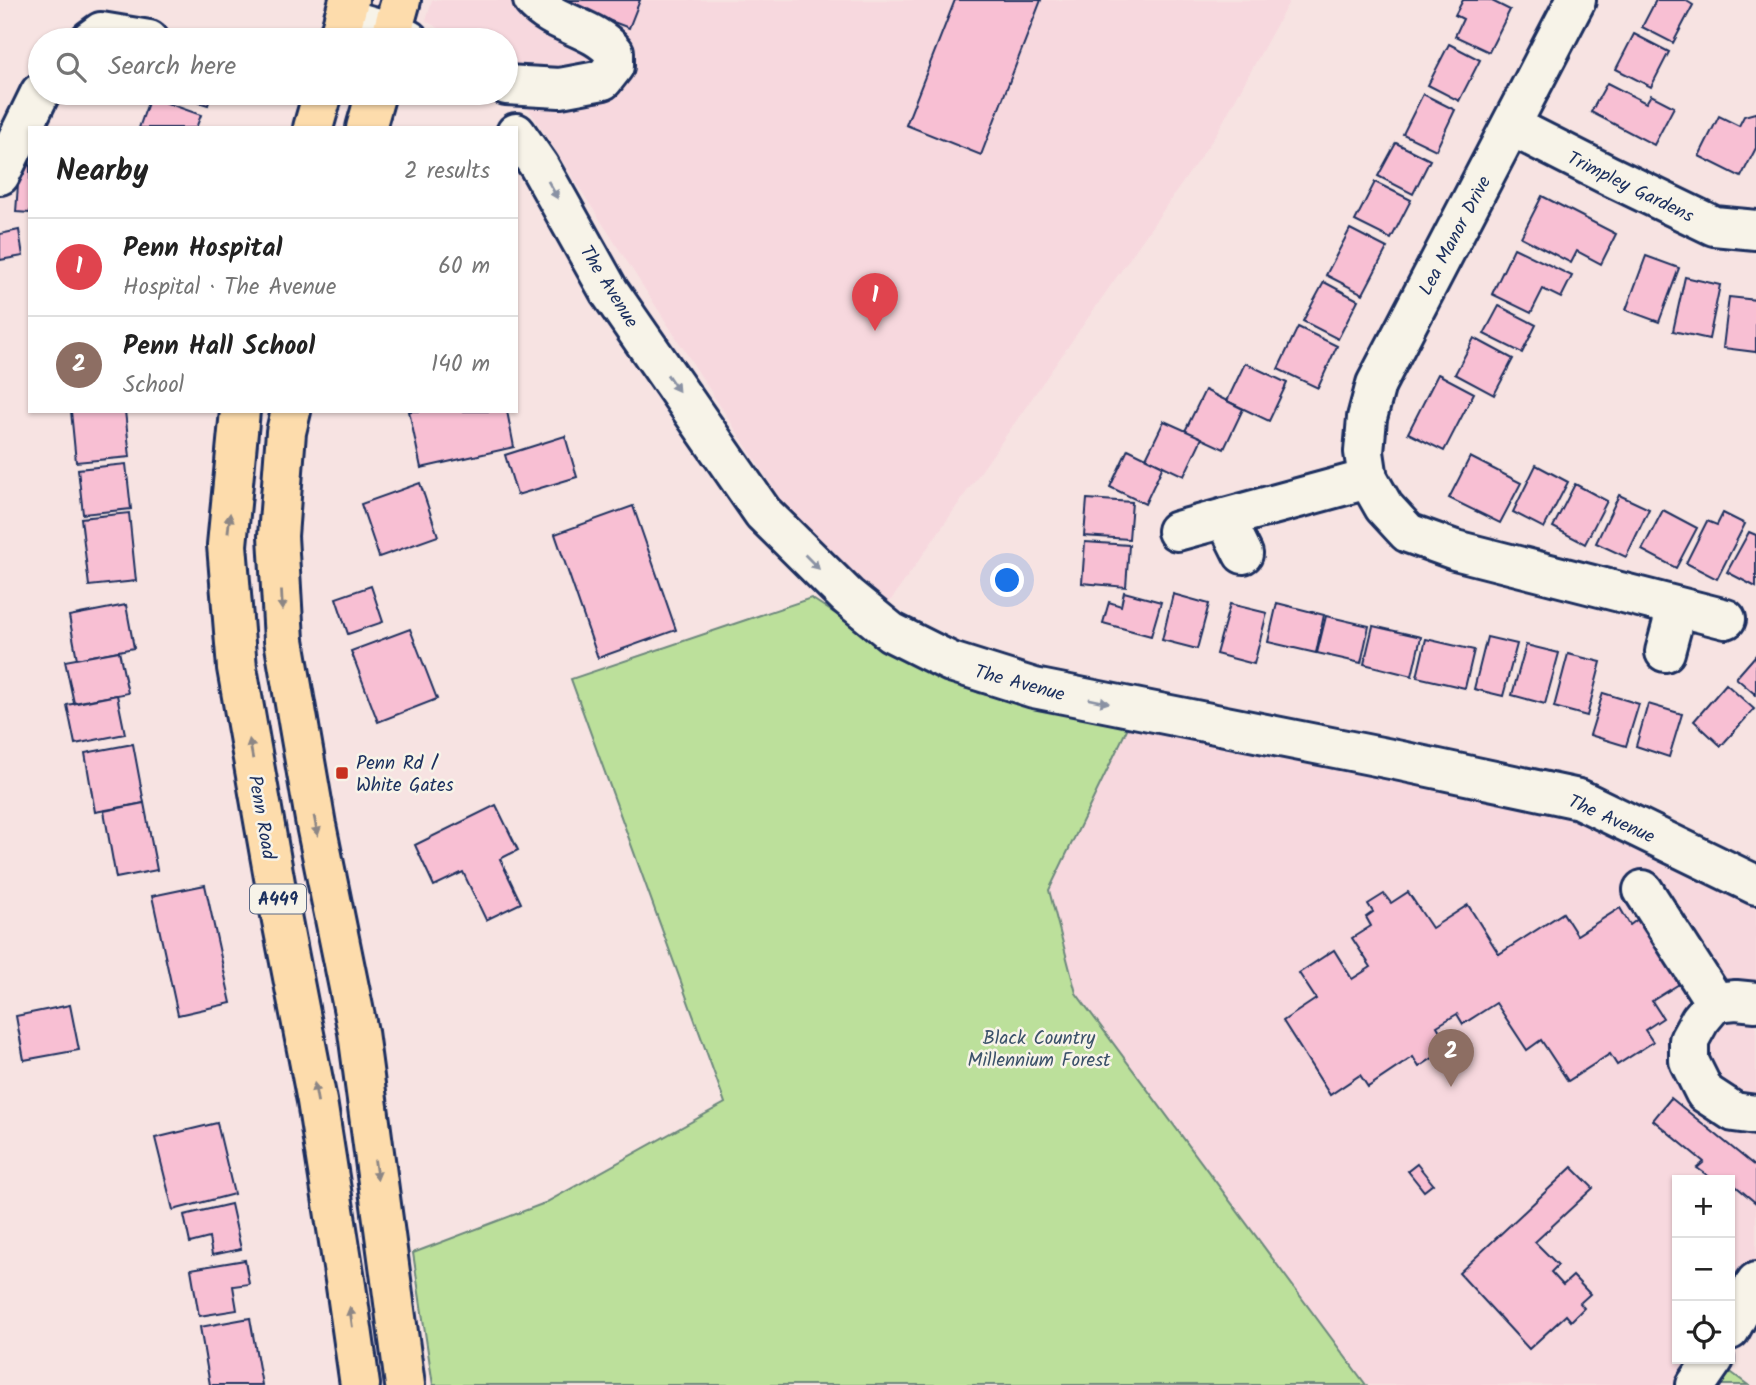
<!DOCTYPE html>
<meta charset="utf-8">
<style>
:root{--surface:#fff;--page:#f6f6f6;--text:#222;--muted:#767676;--line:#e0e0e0;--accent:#c8321e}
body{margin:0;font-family:Kalam,sans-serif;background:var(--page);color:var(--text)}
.controls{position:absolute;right:21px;bottom:21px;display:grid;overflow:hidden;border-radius:0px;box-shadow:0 2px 5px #0004}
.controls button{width:63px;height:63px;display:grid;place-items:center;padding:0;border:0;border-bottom:2px solid var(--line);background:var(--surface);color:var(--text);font:35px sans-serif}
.you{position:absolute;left:1008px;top:581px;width:24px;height:24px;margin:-18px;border:5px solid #fff;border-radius:50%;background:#1a73e8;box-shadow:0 0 0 10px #1a73e833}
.badge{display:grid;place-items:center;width:46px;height:46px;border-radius:50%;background:var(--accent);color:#fff;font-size:23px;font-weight:700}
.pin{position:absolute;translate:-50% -58px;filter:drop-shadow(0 2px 4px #0008)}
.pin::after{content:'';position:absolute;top:37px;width:24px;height:21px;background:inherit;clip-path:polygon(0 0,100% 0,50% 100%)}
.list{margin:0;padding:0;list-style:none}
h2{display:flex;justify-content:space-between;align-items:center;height:91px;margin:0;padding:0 28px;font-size:30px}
h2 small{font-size:23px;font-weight:400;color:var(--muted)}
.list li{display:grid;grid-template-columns:46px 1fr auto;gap:21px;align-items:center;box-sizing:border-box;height:98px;padding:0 28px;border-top:2px solid var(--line)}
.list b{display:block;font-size:26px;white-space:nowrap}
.list p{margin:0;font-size:23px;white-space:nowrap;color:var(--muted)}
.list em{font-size:23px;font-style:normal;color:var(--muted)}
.icon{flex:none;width:38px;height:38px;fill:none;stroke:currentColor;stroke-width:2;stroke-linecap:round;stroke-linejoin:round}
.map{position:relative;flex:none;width:1756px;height:1385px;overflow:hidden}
.search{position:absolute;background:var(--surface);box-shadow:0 2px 5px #0004;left:28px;top:28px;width:490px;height:77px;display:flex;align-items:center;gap:18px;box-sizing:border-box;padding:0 24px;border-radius:38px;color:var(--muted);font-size:26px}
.panel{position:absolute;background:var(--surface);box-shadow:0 2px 5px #0004;left:28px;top:126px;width:490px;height:287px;border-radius:0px}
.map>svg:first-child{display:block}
.built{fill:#f7d8de}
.green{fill:#bce09b;stroke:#6c887c;stroke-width:2}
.building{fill:#f8bfd3;stroke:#1b2f5e;stroke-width:2}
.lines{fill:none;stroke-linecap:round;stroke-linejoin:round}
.minor-casing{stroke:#1b2f5e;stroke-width:44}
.highway-casing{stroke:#1b2f5e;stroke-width:44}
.minor{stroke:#f7f3e8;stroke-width:38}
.highway{stroke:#fddcac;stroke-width:38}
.oneway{fill:#8991a3}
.oneway2{fill:#8c8685}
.poi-dot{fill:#c8321e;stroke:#f7f3e8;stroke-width:2.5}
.labels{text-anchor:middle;stroke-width:5;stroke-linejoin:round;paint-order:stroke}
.shield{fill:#f7f3e8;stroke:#5d6a87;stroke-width:2}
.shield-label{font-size:18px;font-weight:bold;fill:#1b2f5e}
.street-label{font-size:19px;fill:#1b2f5e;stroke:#f7f3e8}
.poi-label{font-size:19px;fill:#1b2f5e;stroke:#f7f3e8;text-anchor:start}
.park-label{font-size:19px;fill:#3b526a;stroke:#f7f3e8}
</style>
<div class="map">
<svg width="1756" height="1385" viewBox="0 0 1756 1385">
<rect width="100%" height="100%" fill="#f7e3e2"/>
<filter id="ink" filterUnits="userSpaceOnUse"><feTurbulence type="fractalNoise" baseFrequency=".0143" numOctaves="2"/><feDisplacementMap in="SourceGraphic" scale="14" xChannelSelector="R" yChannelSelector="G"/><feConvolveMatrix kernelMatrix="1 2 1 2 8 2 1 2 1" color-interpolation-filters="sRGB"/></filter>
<g filter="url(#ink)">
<!-- built -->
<g class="built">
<polygon points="432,0 1290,0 1215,136 887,606 797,525 506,74 506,40 460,40 426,21"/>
<polygon points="1128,727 1327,764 1530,805 1594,826 1756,900 1756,1260 1730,1306 1730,1180 1677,1180 1677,1359 1700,1359 1682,1385 1366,1385 1076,994 1049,890"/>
</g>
<!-- green -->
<g class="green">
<polygon points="811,598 885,646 979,693 1128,727 1049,890 1076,993 1366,1385 433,1385 413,1253 545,1203 725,1103 571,679"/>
<polygon points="1724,1367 1748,1385 1711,1385"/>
</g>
<!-- building -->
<g class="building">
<polygon points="566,0 640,0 629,28 564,3"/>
<polygon points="955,0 1041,0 981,155 906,125"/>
<polygon points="1463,0 1490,0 1510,10 1489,52 1455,36 1463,19 1455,15"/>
<polygon points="1656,0 1685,0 1693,5 1673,43 1642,27"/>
<polygon points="1634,34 1669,52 1651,87 1616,69"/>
<polygon points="1449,44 1480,60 1459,101 1428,85"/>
<polygon points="1607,83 1646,103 1651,95 1674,107 1654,145 1591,112"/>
<polygon points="169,93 212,93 208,105"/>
<polygon points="1423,94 1455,110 1436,150 1403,134"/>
<polygon points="150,97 201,115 196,128 139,128"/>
<polygon points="1755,113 1756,113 1756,148 1741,177 1699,156 1719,116 1739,126 1744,116"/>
<polygon points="1396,143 1430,160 1413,194 1378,176"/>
<polygon points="21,144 30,145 30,213 16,212"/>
<polygon points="1375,182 1411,200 1391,239 1355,221"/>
<polygon points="1542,196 1616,234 1601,264 1577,251 1571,263 1521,237"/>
<polygon points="1350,229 1387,248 1363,294 1326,275"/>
<polygon points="19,230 23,256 0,260 0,234"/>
<polygon points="1514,248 1572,276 1561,298 1543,289 1531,313 1492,294"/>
<polygon points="1646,256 1679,268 1659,322 1626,310"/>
<polygon points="1685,277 1720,285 1709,339 1673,331"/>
<polygon points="1324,282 1358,300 1338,339 1303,321"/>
<polygon points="1729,297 1756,300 1756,352 1723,348"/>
<polygon points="1499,306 1536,325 1522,353 1484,334"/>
<polygon points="1298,327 1337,346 1318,388 1278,369"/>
<polygon points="1474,338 1513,359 1494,395 1455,374"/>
<polygon points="1245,363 1287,383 1269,421 1227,401"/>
<polygon points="1438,374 1474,393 1444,451 1408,433"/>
<polygon points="1205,390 1243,409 1224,449 1185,431"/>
<polygon points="71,411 125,411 130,457 76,462"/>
<polygon points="409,411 507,411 514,447 421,468"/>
<polygon points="1164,421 1202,438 1184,476 1146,458"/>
<polygon points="565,436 577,477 517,495 505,455"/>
<polygon points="1128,449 1163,466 1145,504 1110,487"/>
<polygon points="1470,457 1521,483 1500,523 1449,498"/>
<polygon points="126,464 131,509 83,514 78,469"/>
<polygon points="1536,465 1568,482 1544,528 1513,512"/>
<polygon points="420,483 438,536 379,557 361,504"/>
<polygon points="1575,484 1607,501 1585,544 1553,527"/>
<polygon points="1619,495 1649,509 1626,557 1596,543"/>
<polygon points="1087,499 1132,502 1129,539 1084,536"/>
<polygon points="633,506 676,630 598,658 555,534"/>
<polygon points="1663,510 1697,528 1676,568 1642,550"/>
<polygon points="129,513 136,581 89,586 81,518"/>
<polygon points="1723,513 1745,524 1717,579 1686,563 1707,521 1717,525"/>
<polygon points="1749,532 1756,535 1756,587 1727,572"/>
<polygon points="1085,542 1129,545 1126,587 1082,583"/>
<polygon points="371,586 383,622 348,634 336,598"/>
<polygon points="1124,592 1161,602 1151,636 1103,623 1109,602 1121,606"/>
<polygon points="1173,594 1209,604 1197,649 1162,640"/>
<polygon points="1277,603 1324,615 1316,653 1268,642"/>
<polygon points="1230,604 1267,613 1254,664 1216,654"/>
<polygon points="126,605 134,648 77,659 69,616"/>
<polygon points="1326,616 1369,626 1361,663 1317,653"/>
<polygon points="1373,626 1421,637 1412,676 1364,664"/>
<polygon points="410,629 437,699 378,722 351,651"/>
<polygon points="1487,637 1517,644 1503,696 1474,689"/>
<polygon points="1426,639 1474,650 1465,688 1417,677"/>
<polygon points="1526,645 1559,653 1545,704 1512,695"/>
<polygon points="119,651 128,693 74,703 65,661"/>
<polygon points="1568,654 1601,662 1587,716 1554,707"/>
<polygon points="1756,655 1756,695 1736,678"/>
<polygon points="1726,684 1754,709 1721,746 1694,721"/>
<polygon points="1603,693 1639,704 1626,746 1590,735"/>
<polygon points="117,695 125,734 75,744 67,705"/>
<polygon points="1648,704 1682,714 1669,757 1636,746"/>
<polygon points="133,744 144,803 95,812 85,753"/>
<polygon points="144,803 157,870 116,878 104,811"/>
<polygon points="496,805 518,850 500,859 521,903 486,920 463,872 434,886 415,845"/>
<polygon points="205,885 231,1003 178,1015 152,896"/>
<polygon points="1408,892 1432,928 1468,905 1499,954 1563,913 1577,935 1620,908 1630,925 1642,916 1684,981 1652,1001 1663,1018 1645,1030 1653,1042 1617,1065 1610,1054 1568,1081 1541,1040 1527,1050 1496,1003 1463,1024 1457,1014 1437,1026 1444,1038 1437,1043 1443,1051 1419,1067 1413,1057 1368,1087 1360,1075 1330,1095 1283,1021 1316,999 1299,973 1334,950 1352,979 1371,967 1352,938 1371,926 1366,917 1373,912 1368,904 1384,894 1391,903"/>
<polygon points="70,1005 79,1050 24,1060 16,1016"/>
<polygon points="1671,1098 1756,1167 1756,1203 1726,1178 1724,1180 1714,1180 1697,1168 1704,1162 1653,1120"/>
<polygon points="217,1123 234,1194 173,1210 155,1138"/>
<polygon points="1417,1164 1433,1184 1424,1191 1408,1171"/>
<polygon points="1572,1167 1593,1188 1535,1242 1558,1265 1551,1272 1563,1285 1573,1276 1590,1294 1580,1303 1584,1308 1571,1321 1566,1315 1529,1349 1459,1273"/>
<polygon points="231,1204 241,1249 212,1255 209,1238 190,1243 184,1215"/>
<polygon points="245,1260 249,1284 233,1286 237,1310 199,1316 191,1269"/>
<polygon points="250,1318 262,1385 210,1385 200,1327"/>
</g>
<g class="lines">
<!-- minor casing -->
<g class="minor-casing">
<g id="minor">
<polyline points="1576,0 1376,384 1367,418 1364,452 1368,479 1384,507 1408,533 1455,550 1726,619"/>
<polyline points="344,18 392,32 409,40"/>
<polyline points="90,40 101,32 149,40"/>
<path d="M 506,85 L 560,88 L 603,80 L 614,66 L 614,52 C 593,26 554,25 533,0"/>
<polyline points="1511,126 1608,175 1714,226 1756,230"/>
<polyline points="516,133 539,166 609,291 763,513 847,596 891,632 951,662 1034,688 1396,760 1579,799 1756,885"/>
<polyline points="0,175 40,93"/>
<polyline points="1225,518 1243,554"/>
<polyline points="1177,531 1368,479"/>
<polyline points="1665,652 1677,607"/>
<polyline points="1643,890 1715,1002"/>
<polyline points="1756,1002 1736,1000 1715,1002 1700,1020 1689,1040 1689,1061 1705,1093 1734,1112 1756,1115"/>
<polyline points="1730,1330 1756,1282"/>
<polyline points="1696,1385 1714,1359"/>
</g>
</g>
<!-- highway casing -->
<g class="highway-casing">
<g id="highway">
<polyline points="338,40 349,0"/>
<polyline points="390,40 401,0"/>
<polyline points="313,128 323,93"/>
<polyline points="366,128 376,93"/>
<polyline points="240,411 227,545 237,668 278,900 317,1101 346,1286 360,1385"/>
<polyline points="291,411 286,432 278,536 284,640 316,825 358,1032 405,1385"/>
</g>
</g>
<!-- minor -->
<use href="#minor" class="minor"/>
<!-- highway -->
<use href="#highway" class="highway"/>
</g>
<!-- one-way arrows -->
<defs><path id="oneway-solid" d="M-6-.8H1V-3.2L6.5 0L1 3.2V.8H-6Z" transform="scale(1.75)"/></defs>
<g class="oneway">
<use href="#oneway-solid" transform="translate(553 190) rotate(61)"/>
<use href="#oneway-solid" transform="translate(673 383) rotate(55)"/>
<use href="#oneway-solid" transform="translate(812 562) rotate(45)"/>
<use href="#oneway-solid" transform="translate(1099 701) rotate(11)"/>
</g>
<g class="oneway2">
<use href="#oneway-solid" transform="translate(229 523) rotate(-84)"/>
<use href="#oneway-solid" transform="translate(282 601) rotate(87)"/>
<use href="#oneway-solid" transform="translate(251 749) rotate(-100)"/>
<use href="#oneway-solid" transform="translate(316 826) rotate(79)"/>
<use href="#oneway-solid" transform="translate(316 1093) rotate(-100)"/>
<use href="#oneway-solid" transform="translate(376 1170) rotate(82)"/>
<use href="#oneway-solid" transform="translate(351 1317) rotate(-98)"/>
</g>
</g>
<!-- markers -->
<rect class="poi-dot" x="335" y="766" width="14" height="14" rx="3.5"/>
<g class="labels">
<!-- shield labels -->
<rect class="shield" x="250" y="884.5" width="56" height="29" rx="5"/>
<g class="shield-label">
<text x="278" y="905">A449</text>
</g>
<!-- street labels -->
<g class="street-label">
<text transform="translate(1631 186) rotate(26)" y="7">Trimpley Gardens</text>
<text transform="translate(1454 235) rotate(-62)" y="7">Lea Manor Drive</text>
<text transform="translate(610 286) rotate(58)" y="7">The Avenue</text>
<text transform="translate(1020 682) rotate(15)" y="7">The Avenue</text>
<text transform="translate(263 817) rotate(80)" y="7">Penn Road</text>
<text transform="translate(1612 818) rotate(24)" y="7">The Avenue</text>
</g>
<!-- poi labels -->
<g class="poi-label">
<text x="356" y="769">Penn Rd /<tspan x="356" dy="22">White Gates</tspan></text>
</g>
<!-- park labels -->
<g class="park-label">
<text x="1039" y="1044">Black Country<tspan x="1039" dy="22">Millennium Forest</tspan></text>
</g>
</g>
</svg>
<div class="controls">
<button>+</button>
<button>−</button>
<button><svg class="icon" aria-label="locate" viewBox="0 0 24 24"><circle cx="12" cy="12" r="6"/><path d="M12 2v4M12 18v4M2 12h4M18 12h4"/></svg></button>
</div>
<div class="you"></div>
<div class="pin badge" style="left:875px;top:331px;background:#e0444e">1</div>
<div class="pin badge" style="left:1451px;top:1087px;background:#8d6e63">2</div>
<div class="search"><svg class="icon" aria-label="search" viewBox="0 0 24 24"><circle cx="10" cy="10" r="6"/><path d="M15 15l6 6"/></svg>Search here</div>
<section class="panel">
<h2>Nearby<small>2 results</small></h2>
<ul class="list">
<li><span class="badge" style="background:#e0444e">1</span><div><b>Penn Hospital</b><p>Hospital · The Avenue</p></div><em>60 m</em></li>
<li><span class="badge" style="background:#8d6e63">2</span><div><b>Penn Hall School</b><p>School</p></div><em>140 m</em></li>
</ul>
</section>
</div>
